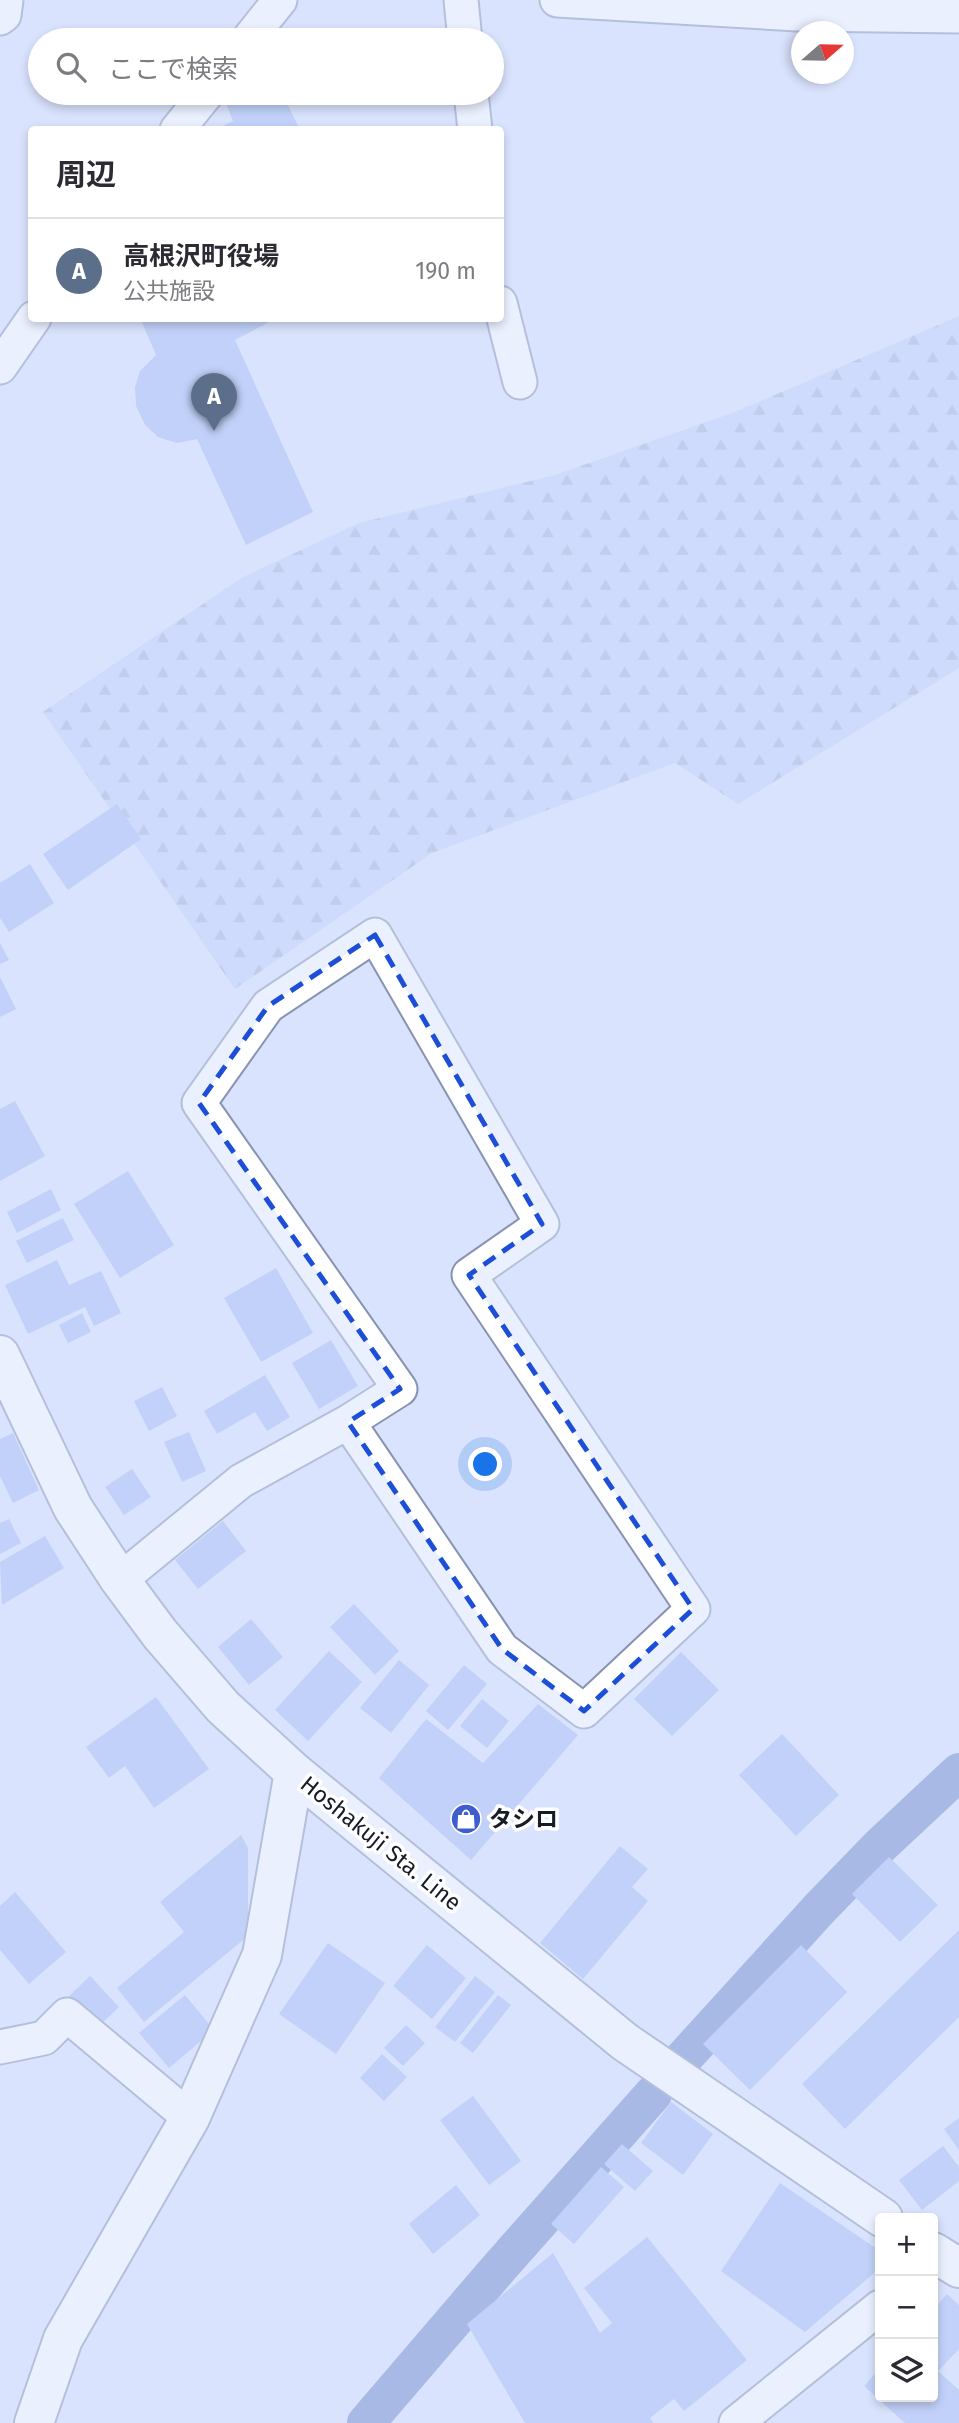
<!DOCTYPE html>
<html lang="ja">
<meta charset="utf-8">
<style>
:root{--surface:#fff;--page:#f7f7f7;--text:#2b2b33;--muted:#7c7c81;--line:#e1e1e2;--accent:#ea580c}
body{margin:0;font-family:"Fira Sans","Noto Sans JP",sans-serif;background:var(--page);color:var(--text)}
.controls{position:absolute;right:21px;bottom:21px;display:grid;overflow:hidden;border-radius:7px;box-shadow:0 4px 10px #0003}
.controls button{width:63px;height:63px;display:grid;place-items:center;padding:0;border:0;border-bottom:2px solid var(--line);background:var(--surface);color:var(--text);font:35px sans-serif}
.compass{position:absolute;left:791px;top:21px;width:63px;height:63px;border-radius:50%;background:var(--surface);box-shadow:0 4px 10px #0003;rotate:70deg}
.you{position:absolute;left:486px;top:1465px;width:24px;height:24px;margin:-18px;border:5px solid #fff;border-radius:50%;background:#1a73e8;box-shadow:0 0 0 10px #1a73e833}
.badge{display:grid;place-items:center;width:46px;height:46px;border-radius:50%;background:var(--accent);color:#fff;font-size:23px;font-weight:700}
.pin{position:absolute;translate:-50% -58px;filter:drop-shadow(0 2px 4px #0008)}
.pin::after{content:'';position:absolute;top:37px;width:24px;height:21px;background:inherit;clip-path:polygon(0 0,100% 0,50% 100%)}
.list{margin:0;padding:0;list-style:none}
h2{display:flex;justify-content:space-between;align-items:center;height:91px;margin:0;padding:0 28px;font-size:30px}
h2 small{font-size:23px;font-weight:400;color:var(--muted)}
.list li{display:grid;grid-template-columns:46px 1fr auto;gap:21px;align-items:center;box-sizing:border-box;height:105px;padding:0 28px;border-top:2px solid var(--line)}
.list b{display:block;font-size:26px;white-space:nowrap}
.list p{margin:0;font-size:23px;white-space:nowrap;color:var(--muted)}
.list em{font-size:23px;font-style:normal;color:var(--muted)}
.icon{flex:none;width:38px;height:38px;fill:none;stroke:currentColor;stroke-width:2;stroke-linecap:round;stroke-linejoin:round}
.map{position:relative;flex:none;width:959px;height:2423px;overflow:hidden}
.search{position:absolute;background:var(--surface);box-shadow:0 4px 10px #0003;left:28px;top:28px;width:476px;height:77px;display:flex;align-items:center;gap:18px;box-sizing:border-box;padding:0 24px;border-radius:38px;color:var(--muted);font-size:26px}
.panel{position:absolute;background:var(--surface);box-shadow:0 4px 10px #0003;left:28px;top:126px;width:476px;height:196px;border-radius:7px}
.map>svg:first-child{display:block}
.forest{fill:url(#forest-firs)}
.lines{fill:none;stroke-linecap:round;stroke-linejoin:round}
.canal{stroke:#6e86c9;stroke-width:38}
.building{fill:#a5baf3}
.minor-casing{stroke:#8793b1;stroke-width:37}
.tertiary-casing{stroke:#8793b1;stroke-width:42}
.secondary-casing{stroke:#8793b1;stroke-width:42}
.minor{stroke:#fff;stroke-width:33}
.tertiary{stroke:#fff;stroke-width:38}
.secondary{stroke:#fff;stroke-width:38}
.marked{fill:none;stroke:#1d4ed8;stroke-width:5;stroke-dasharray:14 9;stroke-linejoin:round}
.labels{text-anchor:middle;stroke-width:7;stroke-linejoin:round;paint-order:stroke}
.poi-label{font-size:23px;font-weight:bold;fill:#161b26;stroke:#fff;text-anchor:start}
.street-label{font-size:23px;fill:#161b26;stroke:#fff}
</style>
<div class="map">
<svg width="959" height="2423" viewBox="0 0 959 2423">
<defs>
<pattern id="forest-firs" width="22" height="20" patternUnits="userSpaceOnUse" patternTransform="scale(1.75)"><rect width="22" height="20" fill="#c0d0fa"/><path d="M5 1l3.5 6h-7zM16 11l3.5 6h-7z" fill="#a4b2d6"/></pattern>
</defs>
<rect width="100%" height="100%" fill="#d9e3fd"/>
<!-- forest -->
<polygon class="forest" points="959,316 959,668 738,804 675,763 432,853 235,989 43,712 243,577 359,523 555,475 735,412"/>
<g class="lines">
<!-- canal -->
<g class="canal">
<polyline points="681,2061 820,1908 881,1845 959,1772"/>
<polyline points="366,2423 498,2269 653,2094"/>
</g>
</g>
<!-- building -->
<g class="building">
<polygon points="222,93 273,93 277,100 284,97 300,130 214,130 233,121"/>
<polygon points="140,318 277,318 235,340 313,512 246,545 197,439 177,443 158,437 145,425 136,406 135,387 140,371 156,355"/>
<polygon points="117,804 141,839 68,890 43,854"/>
<polygon points="30,864 54,903 9,932 0,918 0,883"/>
<polygon points="0,943 9,960 0,964"/>
<polygon points="0,977 16,1009 0,1017"/>
<polygon points="15,1101 45,1156 0,1181 0,1109"/>
<polygon points="128,1171 174,1245 120,1278 74,1204"/>
<polygon points="51,1189 61,1210 17,1233 7,1212"/>
<polygon points="63,1218 74,1240 27,1263 16,1241"/>
<polygon points="57,1260 69,1285 101,1271 121,1313 94,1326 85,1307 28,1334 5,1285"/>
<polygon points="276,1268 313,1333 261,1362 224,1298"/>
<polygon points="82,1313 91,1332 68,1343 59,1325"/>
<polygon points="331,1340 358,1386 319,1409 292,1363"/>
<polygon points="265,1375 290,1417 267,1431 255,1412 217,1434 204,1411"/>
<polygon points="162,1387 177,1416 149,1431 134,1401"/>
<polygon points="189,1432 206,1471 182,1482 164,1442"/>
<polygon points="13,1433 39,1490 13,1503 0,1476 0,1439"/>
<polygon points="132,1469 151,1497 124,1515 105,1487"/>
<polygon points="9,1519 21,1543 0,1554 0,1523"/>
<polygon points="223,1521 246,1551 198,1589 175,1560"/>
<polygon points="45,1536 64,1568 2,1605 0,1562"/>
<polygon points="354,1604 399,1651 375,1675 330,1627"/>
<polygon points="251,1619 283,1657 249,1685 218,1647"/>
<polygon points="329,1651 362,1682 308,1741 275,1710"/>
<polygon points="681,1652 719,1690 672,1736 634,1699"/>
<polygon points="399,1660 429,1685 391,1733 360,1708"/>
<polygon points="464,1665 487,1684 448,1730 426,1711"/>
<polygon points="156,1697 209,1769 154,1808 125,1766 109,1778 86,1747"/>
<polygon points="482,1699 509,1721 487,1748 460,1726"/>
<polygon points="538,1704 578,1735 471,1860 379,1778 426,1719 483,1763"/>
<polygon points="782,1734 839,1795 796,1836 739,1775"/>
<polygon points="241,1835 248,1848 248,1936 144,2022 117,1988 184,1932 160,1902"/>
<polygon points="620,1846 648,1869 632,1887 648,1901 583,1979 540,1943"/>
<polygon points="889,1857 938,1905 900,1942 852,1894"/>
<polygon points="15,1892 66,1952 29,1984 0,1950 0,1906"/>
<polygon points="959,1930 959,2017 845,2129 802,2084"/>
<polygon points="328,1943 385,1983 336,2054 279,2014"/>
<polygon points="427,1945 466,1978 432,2019 393,1986"/>
<polygon points="801,1945 847,1992 750,2090 703,2044"/>
<polygon points="90,1976 119,2007 97,2028 68,1997"/>
<polygon points="475,1976 495,1992 455,2042 435,2027"/>
<polygon points="185,1995 214,2030 169,2068 139,2033"/>
<polygon points="498,1995 511,2005 473,2053 460,2043"/>
<polygon points="406,2025 425,2043 403,2066 384,2048"/>
<polygon points="382,2054 407,2077 384,2101 360,2078"/>
<polygon points="473,2096 521,2161 489,2185 440,2120"/>
<polygon points="671,2102 713,2134 683,2175 641,2143"/>
<polygon points="959,2118 959,2150 944,2129"/>
<polygon points="622,2144 653,2171 635,2191 604,2164"/>
<polygon points="943,2146 959,2167 959,2181 922,2210 899,2180"/>
<polygon points="601,2167 624,2187 574,2244 551,2224"/>
<polygon points="780,2183 880,2251 880,2268 805,2332 721,2271"/>
<polygon points="456,2185 480,2215 433,2254 409,2224"/>
<polygon points="647,2237 747,2360 684,2411 674,2399 650,2418 653,2423 525,2423 467,2324 553,2253 600,2333 612,2323 584,2288"/>
<polygon points="947,2294 959,2305 959,2349 938,2371 959,2390 959,2423 905,2423 864,2386 880,2368 880,2397 933,2397 933,2310"/>
</g>
<g class="lines">
<!-- minor casing -->
<g class="minor-casing">
<g id="minor">
<polyline points="461,0 465,40"/>
<polyline points="557,0 797,14 959,16"/>
<polyline points="0,18 4,15 6,0"/>
<polyline points="248,40 280,0"/>
<polyline points="471,93 475,130"/>
<polyline points="177,130 207,93"/>
<polyline points="500,303 520,382"/>
<polyline points="0,367 34,318"/>
<polyline points="120,1580 241,1481 348,1422 502,1649 584,1711 693,1609 469,1275 542,1224 375,935 268,1006 199,1103 400,1389 348,1422"/>
<polyline points="0,2047 44,2038 67,2015 190,2118"/>
<polyline points="736,2423 880,2307"/>
</g>
</g>
<!-- tertiary casing -->
<g class="tertiary-casing">
<polyline id="tertiary" points="34,2423 63,2339 190,2118 262,1955 294,1772"/>
</g>
<!-- secondary casing -->
<g class="secondary-casing">
<g id="secondary">
<polyline points="0,1355 73,1508 120,1580 160,1634 223,1707 294,1772 625,2042 883,2218"/>
<polyline points="933,2252 959,2268"/>
</g>
</g>
<!-- minor -->
<use href="#minor" class="minor"/>
<!-- tertiary -->
<use href="#tertiary" class="tertiary"/>
<!-- secondary -->
<use href="#secondary" class="secondary"/>
</g>
<!-- marked area -->
<path d="M0 0H959V2423H0ZM 375,935 L 542,1224 L 469,1275 L 693,1609 L 584,1711 L 502,1649 L 348,1422 L 400,1389 L 199,1103 L 268,1006 Z" fill="#d9e3fd" fill-opacity=".55" fill-rule="evenodd"/>
<path class="marked" d="M 375,935 L 542,1224 L 469,1275 L 693,1609 L 584,1711 L 502,1649 L 348,1422 L 400,1389 L 199,1103 L 268,1006 Z"/>
<!-- icons -->
<defs>
<g id="shop-disc" transform="scale(1.575)"><circle r="9.5" fill="#3f5dcf" stroke="#fff"/><path d="M-5-2.5h2.3a2.7 3.5 0 0 1 5.4 0H5L5.5 6h-11ZM-1.5-2.5h3a1.5 2.3 0 0 0-3 0Z" fill="#fff"/></g>
</defs>
<g fill-rule="evenodd">
<use href="#shop-disc" x="466" y="1819"/>
</g>
<g class="labels">
<!-- poi labels -->
<g class="poi-label">
<text x="489" y="1827">タシロ</text>
</g>
<!-- street labels -->
<g class="street-label">
<text transform="translate(381 1843) rotate(39)" y="8">Hoshakuji Sta. Line</text>
</g>
</g>
</svg>
<div class="controls">
<button>+</button>
<button>−</button>
<button><svg class="icon" aria-label="layers" viewBox="0 0 24 24"><path d="M12 4l9 5-9 5-9-5zM3 14l9 5 9-5"/></svg></button>
</div>
<svg class="compass" viewBox="-18 -18 36 36"><path d="M0-13l5 13h-10z" fill="#e53935"/><path d="M0 13l5-13h-10z" fill="#7c7c81"/></svg>
<div class="you"></div>
<div class="pin badge" style="left:214px;top:431px;background:#5c6f8a">A</div>
<div class="search"><svg class="icon" aria-label="search" viewBox="0 0 24 24"><circle cx="10" cy="10" r="6"/><path d="M15 15l6 6"/></svg>ここで検索</div>
<section class="panel">
<h2>周辺<small></small></h2>
<ul class="list">
<li><span class="badge" style="background:#5c6f8a">A</span><div><b>高根沢町役場</b><p>公共施設</p></div><em>190 m</em></li>
</ul>
</section>
</div>
